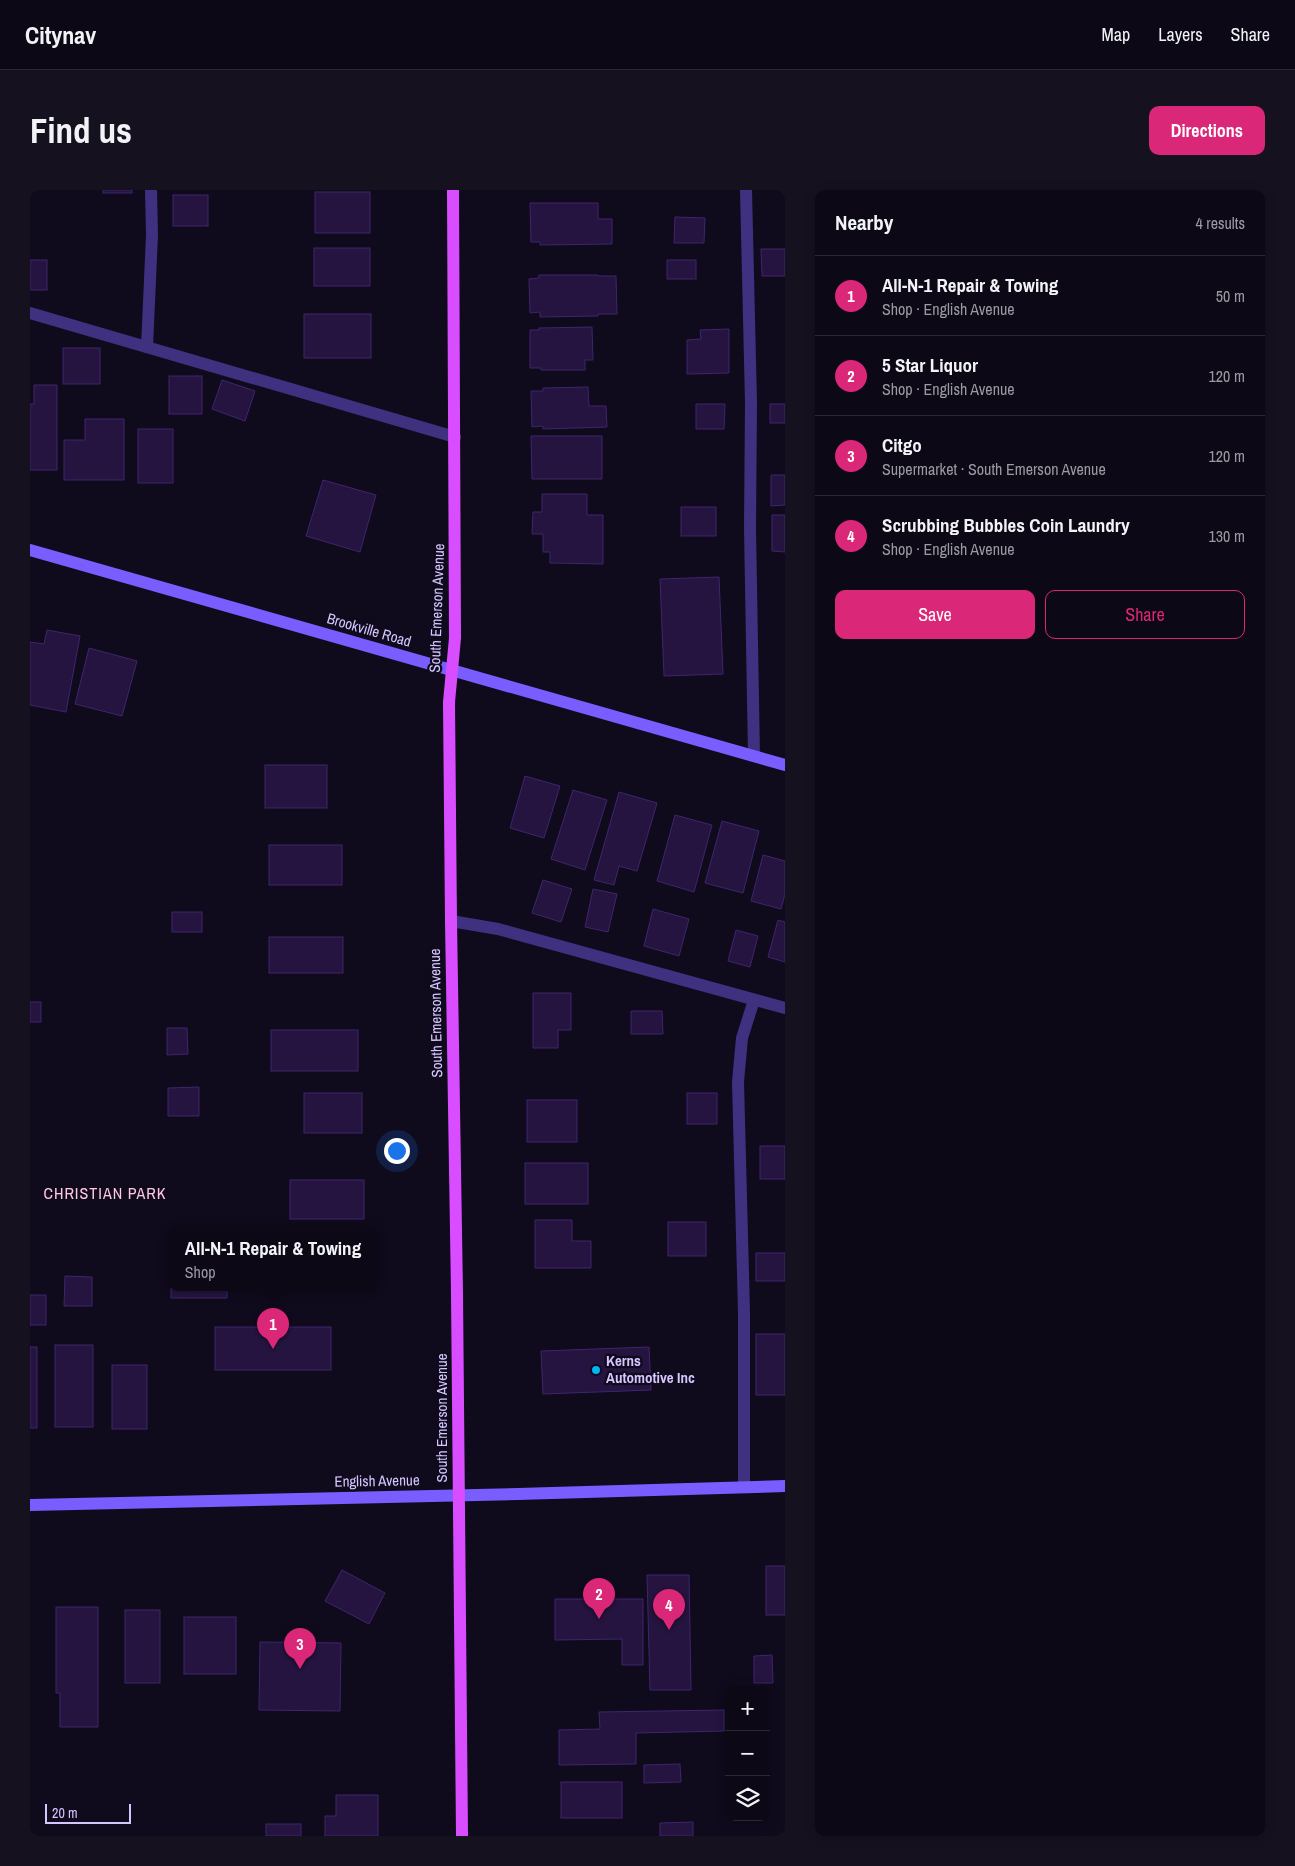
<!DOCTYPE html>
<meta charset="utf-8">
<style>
:root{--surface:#0c0816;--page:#15111f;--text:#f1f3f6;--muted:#9a9aa1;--line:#2c2935;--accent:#db2777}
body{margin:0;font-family:"Archivo Narrow",sans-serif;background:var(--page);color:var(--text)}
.controls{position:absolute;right:15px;bottom:15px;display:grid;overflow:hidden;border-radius:10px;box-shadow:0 2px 12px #0003}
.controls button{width:45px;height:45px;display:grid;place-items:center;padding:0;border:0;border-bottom:1px solid var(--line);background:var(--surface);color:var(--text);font:25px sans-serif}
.scale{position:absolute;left:15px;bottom:12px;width:86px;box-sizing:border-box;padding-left:5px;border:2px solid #d5c6ff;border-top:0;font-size:14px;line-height:18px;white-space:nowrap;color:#d5c6ff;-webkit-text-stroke:4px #100a1d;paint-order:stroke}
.you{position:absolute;left:366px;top:960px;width:18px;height:18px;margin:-12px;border:4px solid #fff;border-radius:50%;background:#1a73e8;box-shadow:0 0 0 8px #1a73e833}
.badge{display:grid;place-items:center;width:32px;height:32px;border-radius:50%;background:var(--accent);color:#fff;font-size:16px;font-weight:700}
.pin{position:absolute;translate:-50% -41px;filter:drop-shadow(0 1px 2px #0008)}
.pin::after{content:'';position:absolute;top:26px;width:18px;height:15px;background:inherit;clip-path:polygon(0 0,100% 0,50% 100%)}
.popup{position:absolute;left:138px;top:1036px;width:210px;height:65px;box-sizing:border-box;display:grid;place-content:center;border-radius:10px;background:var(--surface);filter:drop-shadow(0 1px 4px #0005);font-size:16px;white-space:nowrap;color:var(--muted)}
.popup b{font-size:19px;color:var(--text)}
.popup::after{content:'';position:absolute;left:50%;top:100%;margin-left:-10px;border:10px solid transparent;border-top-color:var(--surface)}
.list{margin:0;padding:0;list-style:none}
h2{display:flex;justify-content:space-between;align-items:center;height:65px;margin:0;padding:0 20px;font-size:21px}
h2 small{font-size:16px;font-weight:400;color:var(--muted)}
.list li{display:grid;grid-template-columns:32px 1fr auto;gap:15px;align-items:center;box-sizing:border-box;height:80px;padding:0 20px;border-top:1px solid var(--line)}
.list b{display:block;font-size:19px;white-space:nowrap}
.list p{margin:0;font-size:16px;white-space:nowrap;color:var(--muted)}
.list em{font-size:16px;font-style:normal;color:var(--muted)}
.actions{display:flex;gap:10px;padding:15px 20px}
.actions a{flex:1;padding:11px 0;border:1px solid var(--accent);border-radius:10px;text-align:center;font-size:18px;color:var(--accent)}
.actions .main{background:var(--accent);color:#fff}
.icon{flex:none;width:28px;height:28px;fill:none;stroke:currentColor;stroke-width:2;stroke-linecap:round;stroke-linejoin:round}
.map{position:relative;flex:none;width:755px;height:1646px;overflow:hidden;border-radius:10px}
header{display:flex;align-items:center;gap:30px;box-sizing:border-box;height:70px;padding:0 25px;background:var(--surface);border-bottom:1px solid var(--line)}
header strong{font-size:24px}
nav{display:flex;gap:28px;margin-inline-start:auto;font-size:18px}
.intro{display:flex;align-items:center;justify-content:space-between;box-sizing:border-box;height:120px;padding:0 30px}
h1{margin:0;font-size:35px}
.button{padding:12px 22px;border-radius:10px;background:var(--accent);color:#fff;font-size:18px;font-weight:700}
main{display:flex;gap:30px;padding:0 30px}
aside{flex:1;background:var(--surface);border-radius:10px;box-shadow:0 2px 12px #0003}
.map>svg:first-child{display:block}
.building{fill:#24143f;stroke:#3e256d}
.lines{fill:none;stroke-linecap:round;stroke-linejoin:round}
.lane{stroke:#403180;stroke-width:12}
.secondary{stroke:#7a5dff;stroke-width:12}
.primary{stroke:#d84dff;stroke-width:12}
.poi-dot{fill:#00b3f1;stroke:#100a1d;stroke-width:2}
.labels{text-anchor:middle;stroke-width:4.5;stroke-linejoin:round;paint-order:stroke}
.street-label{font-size:15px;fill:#d5c6ff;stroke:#100a1d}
.poi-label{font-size:15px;font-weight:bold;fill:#d5c6ff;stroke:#100a1d;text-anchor:start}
.neighbourhood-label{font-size:16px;letter-spacing:1px;fill:#ffc8e2;stroke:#100a1d}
</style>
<header>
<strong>Citynav</strong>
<nav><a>Map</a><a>Layers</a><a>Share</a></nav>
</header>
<div class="intro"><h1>Find us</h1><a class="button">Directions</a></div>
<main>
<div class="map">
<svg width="755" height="1646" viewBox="0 0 755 1646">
<rect width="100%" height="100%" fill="#100a1d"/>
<!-- building -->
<g class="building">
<rect x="73" y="0" width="29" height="3"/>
<rect x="285" y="2" width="55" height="41"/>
<rect x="143" y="5" width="35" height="31"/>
<polygon points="500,13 568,13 568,29 582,29 582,54 510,55 510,52 501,52"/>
<polygon points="645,27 675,28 674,53 644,53"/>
<rect x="284" y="58" width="56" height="38"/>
<polygon points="731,59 755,59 755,86 732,86"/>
<rect x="0" y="70" width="17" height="30"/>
<rect x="637" y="70" width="29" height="19"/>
<polygon points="509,85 568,85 568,86 586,86 587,124 568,124 568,126 510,127 510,122 500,123 499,89 509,88"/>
<rect x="274" y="124" width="67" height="44"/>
<polygon points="562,137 563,170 555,170 555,180 511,180 511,178 500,178 500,140 509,140 509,138"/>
<polygon points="699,139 699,183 657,184 657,150 671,149 670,140"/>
<rect x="33" y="158" width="37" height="36"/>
<rect x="139" y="186" width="33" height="38"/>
<polygon points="192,190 225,201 215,231 182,219"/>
<polygon points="4,195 27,195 27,280 0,280 0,214 4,214"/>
<polygon points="558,197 559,216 576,216 577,237 513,239 513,236 502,237 501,201 513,201 513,198"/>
<polygon points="666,214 695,214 694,239 666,239"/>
<rect x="740" y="214" width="15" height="19"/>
<polygon points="55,229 94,229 94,290 34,290 34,250 55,250"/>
<rect x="108" y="239" width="35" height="54"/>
<polygon points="501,246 572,246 572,289 502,289"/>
<polygon points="741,285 755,285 755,315 741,316"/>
<polygon points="293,290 346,305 330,362 276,346"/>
<polygon points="512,304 557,304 557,325 573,325 573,374 520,373 520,362 513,362 513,344 502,344 503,322 512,322"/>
<rect x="651" y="317" width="35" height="29"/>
<polygon points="742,325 755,325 755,362 742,361"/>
<polygon points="689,387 693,484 634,486 630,389"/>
<polygon points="17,440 50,446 36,522 0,515 0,452 14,454"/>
<polygon points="59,458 107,471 92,526 45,514"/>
<rect x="235" y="575" width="62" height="43"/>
<polygon points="495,586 530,596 514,648 480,638"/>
<polygon points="543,600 577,610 555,680 521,669"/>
<polygon points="589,602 627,613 607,681 589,676 584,695 564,690"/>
<polygon points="645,625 682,635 664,702 627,691"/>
<polygon points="692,631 729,641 713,703 675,693"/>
<rect x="239" y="655" width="73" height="40"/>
<polygon points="733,665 755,671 755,704 751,719 721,711"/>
<polygon points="513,690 542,699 531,732 502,723"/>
<polygon points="563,699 587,704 578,742 555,737"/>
<polygon points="623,719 659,729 649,766 614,756"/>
<rect x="142" y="722" width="30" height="20"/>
<polygon points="748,730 755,732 755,772 738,767"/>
<polygon points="706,740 728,746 720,777 698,771"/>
<rect x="239" y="747" width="74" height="36"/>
<polygon points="503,803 541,803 541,840 528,840 528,858 503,858"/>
<rect x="0" y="812" width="11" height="20"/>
<polygon points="601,821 632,821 633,844 601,844"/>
<polygon points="137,838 157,838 158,864 137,865"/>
<rect x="241" y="840" width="87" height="41"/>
<polygon points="169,897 169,926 138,926 138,898"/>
<rect x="274" y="903" width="58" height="40"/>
<rect x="657" y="903" width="30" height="31"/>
<rect x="497" y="910" width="50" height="42"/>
<rect x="730" y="956" width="25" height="33"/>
<rect x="495" y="973" width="63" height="41"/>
<rect x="260" y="990" width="74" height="39"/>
<polygon points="505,1030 542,1030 542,1051 561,1051 561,1078 505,1078"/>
<rect x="638" y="1032" width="38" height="34"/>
<rect x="726" y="1063" width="29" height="28"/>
<polygon points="141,1071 142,1098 197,1098 197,1108 141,1108"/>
<polygon points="35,1086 62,1087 62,1116 34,1116"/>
<rect x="0" y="1105" width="16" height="30"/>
<rect x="185" y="1137" width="116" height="43"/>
<rect x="726" y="1144" width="29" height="61"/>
<rect x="25" y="1155" width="38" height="82"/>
<rect x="0" y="1157" width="7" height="81"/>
<polygon points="619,1157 621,1200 513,1204 511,1161"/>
<rect x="82" y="1175" width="35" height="64"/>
<rect x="736" y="1376" width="19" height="49"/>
<polygon points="312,1380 355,1403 339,1434 295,1411"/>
<polygon points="617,1385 659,1385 661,1500 620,1500"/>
<polygon points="525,1409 613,1409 613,1475 592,1475 592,1449 525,1450"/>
<polygon points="26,1417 68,1417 68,1537 30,1537 30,1503 26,1503"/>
<rect x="95" y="1420" width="35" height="73"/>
<rect x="154" y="1427" width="52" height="57"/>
<polygon points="230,1452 311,1453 310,1521 229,1520"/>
<polygon points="742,1465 743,1493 724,1493 724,1466"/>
<polygon points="694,1520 694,1541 606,1543 606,1574 529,1575 529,1540 570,1539 569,1522"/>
<polygon points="650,1574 651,1592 614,1593 614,1575"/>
<rect x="531" y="1592" width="61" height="36"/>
<polygon points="306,1605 348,1605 348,1646 295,1646 295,1626 306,1626"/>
<polygon points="663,1632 663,1646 630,1646 630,1633"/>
<rect x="236" y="1634" width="35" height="12"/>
</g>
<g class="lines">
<!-- lane -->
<g class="lane">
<polyline points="716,0 721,213 720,339 724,566"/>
<polyline points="0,123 425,247"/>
<polyline points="117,157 122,45 121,0"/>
<polyline points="421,731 468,739 755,818"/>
<polyline points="714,1297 714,1123 708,892 712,848 724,810"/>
</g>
<!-- secondary -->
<g class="secondary">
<polyline points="0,360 755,575"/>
<polyline points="0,1315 488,1304 755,1296"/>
</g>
<!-- primary -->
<polyline class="primary" points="423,0 425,448 419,512 421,731 427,1103 432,1646"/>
</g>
<!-- markers -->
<circle class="poi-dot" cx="566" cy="1180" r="5"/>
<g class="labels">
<!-- street labels -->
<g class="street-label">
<text transform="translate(407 418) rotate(-88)" y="5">South Emerson Avenue</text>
<text transform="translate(339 440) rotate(16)" y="5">Brookville Road</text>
<text transform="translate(406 823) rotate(-91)" y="5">South Emerson Avenue</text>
<text transform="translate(412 1228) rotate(-90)" y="5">South Emerson Avenue</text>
<text transform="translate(347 1291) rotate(-1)" y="5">English Avenue</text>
</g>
<!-- poi labels -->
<g class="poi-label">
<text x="576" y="1176">Kerns<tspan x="576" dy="17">Automotive Inc</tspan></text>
</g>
<!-- neighbourhood labels -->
<g class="neighbourhood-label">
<text x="75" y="1009">CHRISTIAN PARK</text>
</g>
</g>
</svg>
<div class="controls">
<button>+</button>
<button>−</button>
<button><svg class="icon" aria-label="layers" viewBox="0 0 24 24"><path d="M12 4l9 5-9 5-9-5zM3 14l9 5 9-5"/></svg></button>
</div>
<div class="scale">20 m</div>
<div class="you"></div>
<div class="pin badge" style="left:243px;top:1159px">1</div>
<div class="popup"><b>All-N-1 Repair &amp; Towing</b>Shop</div>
<div class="pin badge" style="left:569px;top:1429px">2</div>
<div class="pin badge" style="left:270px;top:1479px">3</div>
<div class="pin badge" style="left:639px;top:1440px">4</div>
</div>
<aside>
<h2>Nearby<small>4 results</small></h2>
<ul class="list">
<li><span class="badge">1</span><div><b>All-N-1 Repair &amp; Towing</b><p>Shop · English Avenue</p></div><em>50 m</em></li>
<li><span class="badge">2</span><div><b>5 Star Liquor</b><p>Shop · English Avenue</p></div><em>120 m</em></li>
<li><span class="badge">3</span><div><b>Citgo</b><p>Supermarket · South Emerson Avenue</p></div><em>120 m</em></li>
<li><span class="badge">4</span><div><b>Scrubbing Bubbles Coin Laundry</b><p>Shop · English Avenue</p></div><em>130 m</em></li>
</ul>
<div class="actions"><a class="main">Save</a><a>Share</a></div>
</aside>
</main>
